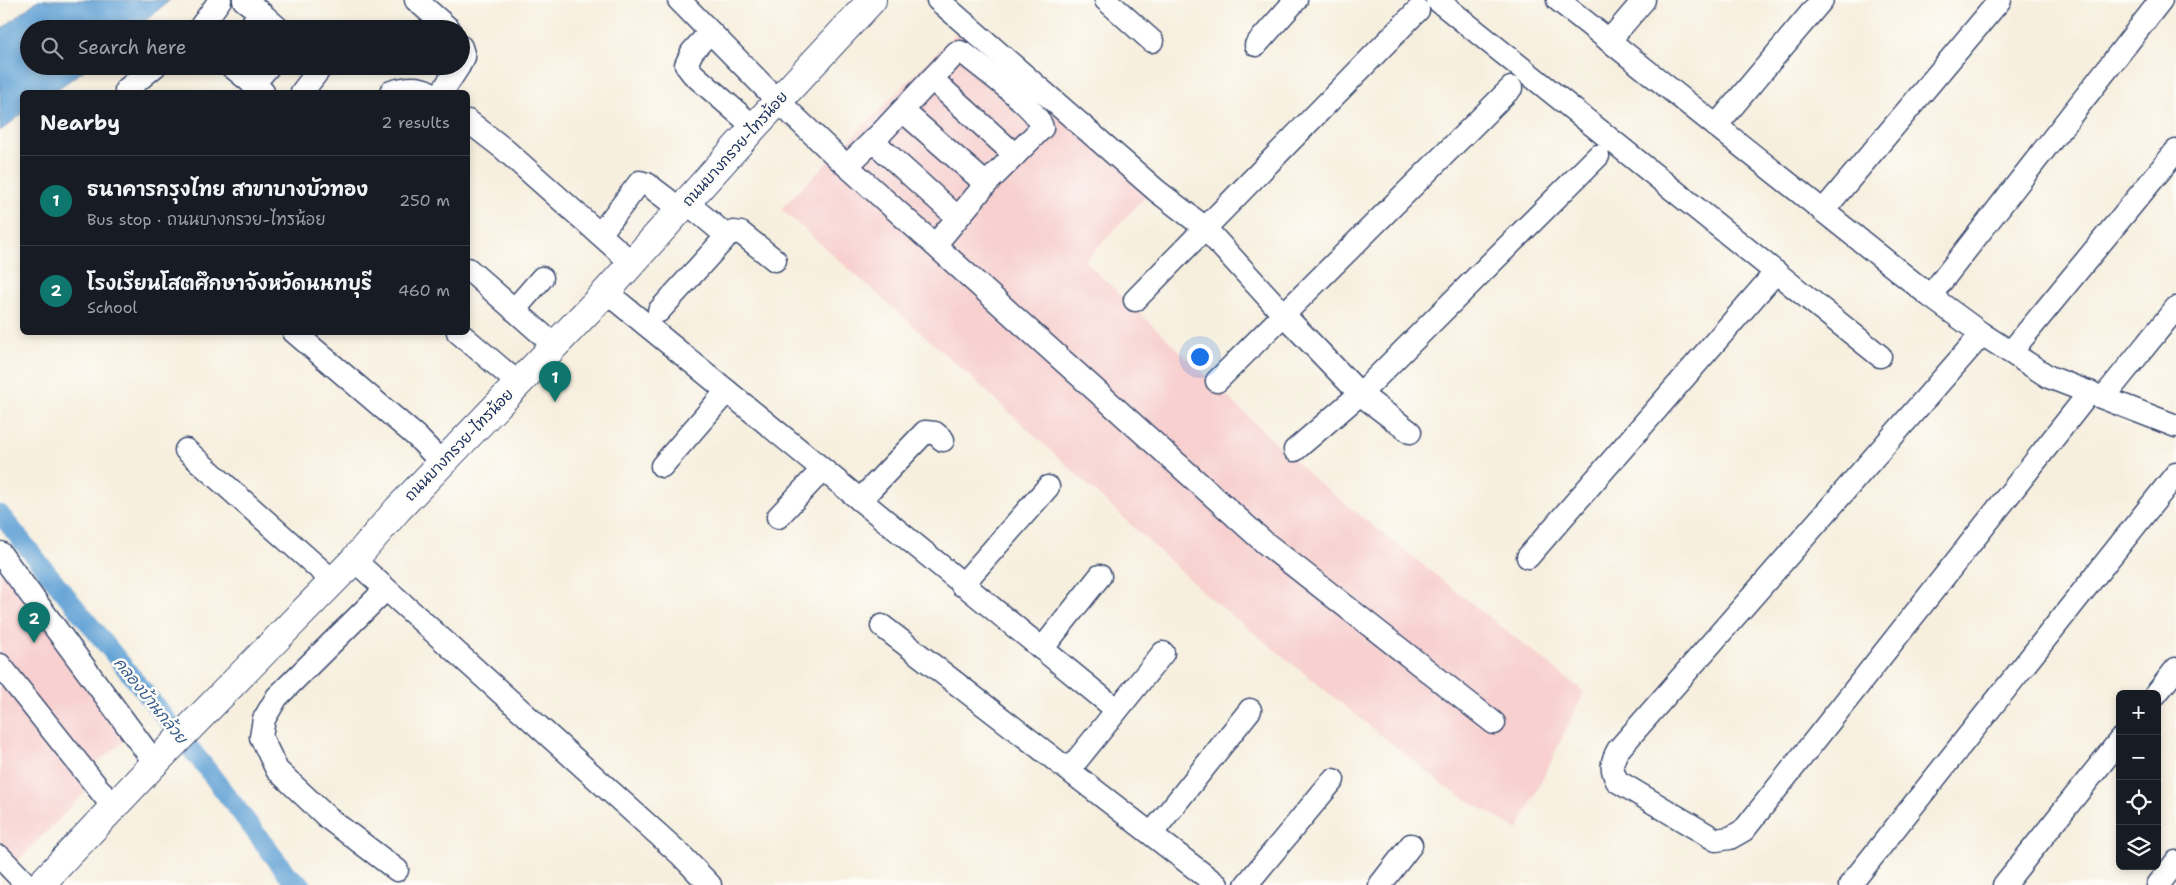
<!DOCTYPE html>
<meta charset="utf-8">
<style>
:root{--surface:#171b24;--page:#242831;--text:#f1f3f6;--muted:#9ea1a6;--line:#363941;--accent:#0f766e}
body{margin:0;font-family:"Shantell Sans","Playpen Sans Thai",sans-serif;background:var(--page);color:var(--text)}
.controls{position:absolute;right:15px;bottom:15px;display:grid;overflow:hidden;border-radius:8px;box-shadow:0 2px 8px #0003}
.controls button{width:45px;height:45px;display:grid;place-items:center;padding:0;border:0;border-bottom:1px solid var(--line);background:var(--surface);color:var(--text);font:25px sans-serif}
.you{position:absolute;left:1199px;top:356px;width:18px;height:18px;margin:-12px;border:4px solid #fff;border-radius:50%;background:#1a73e8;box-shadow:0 0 0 8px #1a73e833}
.badge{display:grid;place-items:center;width:32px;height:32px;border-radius:50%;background:var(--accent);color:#fff;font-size:16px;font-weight:700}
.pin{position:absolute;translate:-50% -41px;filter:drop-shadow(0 1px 2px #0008)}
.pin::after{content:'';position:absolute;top:26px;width:18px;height:15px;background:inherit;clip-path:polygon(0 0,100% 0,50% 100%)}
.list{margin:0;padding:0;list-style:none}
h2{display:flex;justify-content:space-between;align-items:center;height:65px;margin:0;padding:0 20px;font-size:21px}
h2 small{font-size:16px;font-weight:400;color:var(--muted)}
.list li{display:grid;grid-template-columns:32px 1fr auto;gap:15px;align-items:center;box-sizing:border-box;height:90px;padding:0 20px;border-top:1px solid var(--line)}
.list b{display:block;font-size:19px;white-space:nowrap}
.list p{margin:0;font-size:16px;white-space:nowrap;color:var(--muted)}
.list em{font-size:16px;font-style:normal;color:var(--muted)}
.icon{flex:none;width:28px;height:28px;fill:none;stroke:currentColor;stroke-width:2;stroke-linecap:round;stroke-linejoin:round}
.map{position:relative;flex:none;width:2176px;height:885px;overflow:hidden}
.search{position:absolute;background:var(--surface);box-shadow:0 2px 8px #0003;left:20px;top:20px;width:450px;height:55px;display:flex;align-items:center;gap:12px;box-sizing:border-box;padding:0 18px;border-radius:28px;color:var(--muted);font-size:19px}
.panel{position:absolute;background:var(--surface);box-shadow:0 2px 8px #0003;left:20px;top:90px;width:450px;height:245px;border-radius:8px}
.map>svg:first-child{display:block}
.built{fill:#f7d0cf}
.water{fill:#62a2d5;stroke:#3e689a}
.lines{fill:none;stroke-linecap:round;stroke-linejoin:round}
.canal{stroke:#62a2d5;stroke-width:19}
.minor-casing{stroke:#3c4c71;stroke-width:25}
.major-casing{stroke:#3c4c71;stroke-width:30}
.minor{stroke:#fff;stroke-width:22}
.major{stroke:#fff;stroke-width:28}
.labels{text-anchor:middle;stroke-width:5;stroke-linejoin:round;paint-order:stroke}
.street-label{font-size:15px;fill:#1b2f5e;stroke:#fdfcf7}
.water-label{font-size:16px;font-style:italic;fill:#375d8e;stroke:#fdfcf7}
</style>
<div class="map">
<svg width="2176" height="885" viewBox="0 0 2176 885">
<rect width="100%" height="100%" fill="#fdfcf7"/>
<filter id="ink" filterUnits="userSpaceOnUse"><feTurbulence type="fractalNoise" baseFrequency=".02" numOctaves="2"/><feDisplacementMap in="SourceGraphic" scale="10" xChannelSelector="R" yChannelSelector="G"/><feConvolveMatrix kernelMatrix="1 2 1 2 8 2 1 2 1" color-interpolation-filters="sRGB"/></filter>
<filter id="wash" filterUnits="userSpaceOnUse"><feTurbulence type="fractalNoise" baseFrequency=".0096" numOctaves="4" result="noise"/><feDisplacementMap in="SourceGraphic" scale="20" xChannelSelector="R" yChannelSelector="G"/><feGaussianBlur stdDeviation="1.12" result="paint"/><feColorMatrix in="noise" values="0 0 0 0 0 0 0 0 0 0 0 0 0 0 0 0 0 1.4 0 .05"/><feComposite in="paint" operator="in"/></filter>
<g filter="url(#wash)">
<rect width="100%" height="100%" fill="#f7efde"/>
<!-- built -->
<g class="built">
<polygon points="967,22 1159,182 1085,261 1314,479 1584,692 1518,830 1446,787 1210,598 970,376 781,209"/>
<polygon points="0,555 136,731 91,768 99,778 0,879"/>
</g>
<!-- water -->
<polygon class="water" points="38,0 170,0 135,29 29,29 29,66 90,66 53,92 22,92 22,114 0,131 0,30"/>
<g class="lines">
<!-- canal -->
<polyline class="canal" points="0,514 203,764 288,875 302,885"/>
</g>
</g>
<g filter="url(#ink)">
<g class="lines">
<!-- minor casing -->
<g class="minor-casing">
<g id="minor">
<polyline points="244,0 261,13 248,29"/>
<polyline points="416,0 449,29"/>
<polyline points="679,0 778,101 837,157 1264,542 1494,723"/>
<polyline points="938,0 1157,191 1204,227 1285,316 1360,394 1410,432"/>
<polyline points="1106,0 1152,41"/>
<polyline points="1437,0 1880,356"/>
<polyline points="1558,0 1930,296 1982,334 2049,377 2176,426"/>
<polyline points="261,13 279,29"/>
<polyline points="199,29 220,0"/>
<polyline points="710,32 692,52 686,65 693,74 754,127"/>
<polyline points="1609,41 1644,0"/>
<polyline points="1256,45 1296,0"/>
<polyline points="461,47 464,57 461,62"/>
<polyline points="231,66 263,92"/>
<polyline points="932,79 1015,155"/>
<polyline points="253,85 269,66"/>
<polyline points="126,90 155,66"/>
<polyline points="302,92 322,66"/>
<path d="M 391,92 C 403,88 417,85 429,92"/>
<polyline points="442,92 459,66"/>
<polyline points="903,111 986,184"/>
<polyline points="468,121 504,149 632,263"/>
<polyline points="1716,126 1822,0"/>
<polyline points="873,141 957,217"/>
<path d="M 847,166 L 882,132 L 956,53 L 960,52 L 966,55 C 982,68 1040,110 1042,128 L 986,184 L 935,245"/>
<polyline points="686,202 727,236 734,232 741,233 775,260"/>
<polyline points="1823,211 2000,0"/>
<polyline points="600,234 640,182 647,184 680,209"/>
<polyline points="468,269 554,345"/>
<polyline points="606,292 1117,710"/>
<polyline points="1930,296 2161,0"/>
<polyline points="1135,300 1418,10"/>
<polyline points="514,310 542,278"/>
<polyline points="659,311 727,236"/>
<polyline points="294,332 417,437 442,463"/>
<polyline points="458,332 518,383"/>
<path d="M 1982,334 L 1618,750 C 1611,762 1611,769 1617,781 L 1716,840 L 1730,838 L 1744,830 L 2090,392"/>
<polyline points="2011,352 2176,151"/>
<polyline points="1217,381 1511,88"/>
<polyline points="2104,397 2176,308"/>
<polyline points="186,450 333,581"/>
<polyline points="1295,450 1360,394 1598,156"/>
<polyline points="662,466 727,391"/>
<polyline points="860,500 925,432 935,433 943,440"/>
<polyline points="778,517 822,470"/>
<polyline points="0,553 155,763"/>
<polyline points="1528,557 1776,272"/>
<polyline points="354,560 681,855 710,885"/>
<polyline points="962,585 1048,487"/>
<polyline points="386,589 277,697 264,719 261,737 277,770 328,818 397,870"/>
<polyline points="882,626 1217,885"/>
<polyline points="1042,649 1100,576"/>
<polyline points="0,665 114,808"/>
<polyline points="2156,694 2176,669"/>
<polyline points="1069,770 1163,653"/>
<polyline points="1152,833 1250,710"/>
<polyline points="0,857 27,885"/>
<polyline points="1246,885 1333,780"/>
<polyline points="1380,885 1411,845"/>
<polyline points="1850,885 2176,474"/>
<polyline points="2004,885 2120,740"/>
<polyline points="2158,885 2176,862"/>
</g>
</g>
<!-- major casing -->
<g class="major-casing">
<polyline id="major" points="40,885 155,763 354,560 398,509 606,292 754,127 872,0"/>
</g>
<!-- minor -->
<use href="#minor" class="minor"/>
<!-- major -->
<use href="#major" class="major"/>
</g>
</g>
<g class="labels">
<!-- street labels -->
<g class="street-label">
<text transform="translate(735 149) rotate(-48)" y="5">ถนนบางกรวย-ไทรน้อย</text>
<text transform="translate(459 445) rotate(-46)" y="5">ถนนบางกรวย-ไทรน้อย</text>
</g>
<!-- water labels -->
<g class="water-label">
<text transform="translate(151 700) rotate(51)" y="6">คลองบ้านกล้วย</text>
</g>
</g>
</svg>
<div class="controls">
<button>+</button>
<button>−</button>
<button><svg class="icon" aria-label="locate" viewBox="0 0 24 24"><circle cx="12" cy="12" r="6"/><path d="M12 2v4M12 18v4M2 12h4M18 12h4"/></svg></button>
<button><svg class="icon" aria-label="layers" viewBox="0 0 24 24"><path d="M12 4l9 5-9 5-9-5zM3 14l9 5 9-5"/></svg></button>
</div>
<div class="you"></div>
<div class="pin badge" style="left:555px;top:402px">1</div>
<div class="pin badge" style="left:34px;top:643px">2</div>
<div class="search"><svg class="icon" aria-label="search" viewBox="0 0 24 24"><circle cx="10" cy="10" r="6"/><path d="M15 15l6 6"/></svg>Search here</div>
<section class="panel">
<h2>Nearby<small>2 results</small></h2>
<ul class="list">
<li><span class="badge">1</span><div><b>ธนาคารกรุงไทย สาขาบางบัวทอง</b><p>Bus stop · ถนนบางกรวย-ไทรน้อย</p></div><em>250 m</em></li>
<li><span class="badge">2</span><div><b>โรงเรียนโสตศึกษาจังหวัดนนทบุรี</b><p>School</p></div><em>460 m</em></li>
</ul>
</section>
</div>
